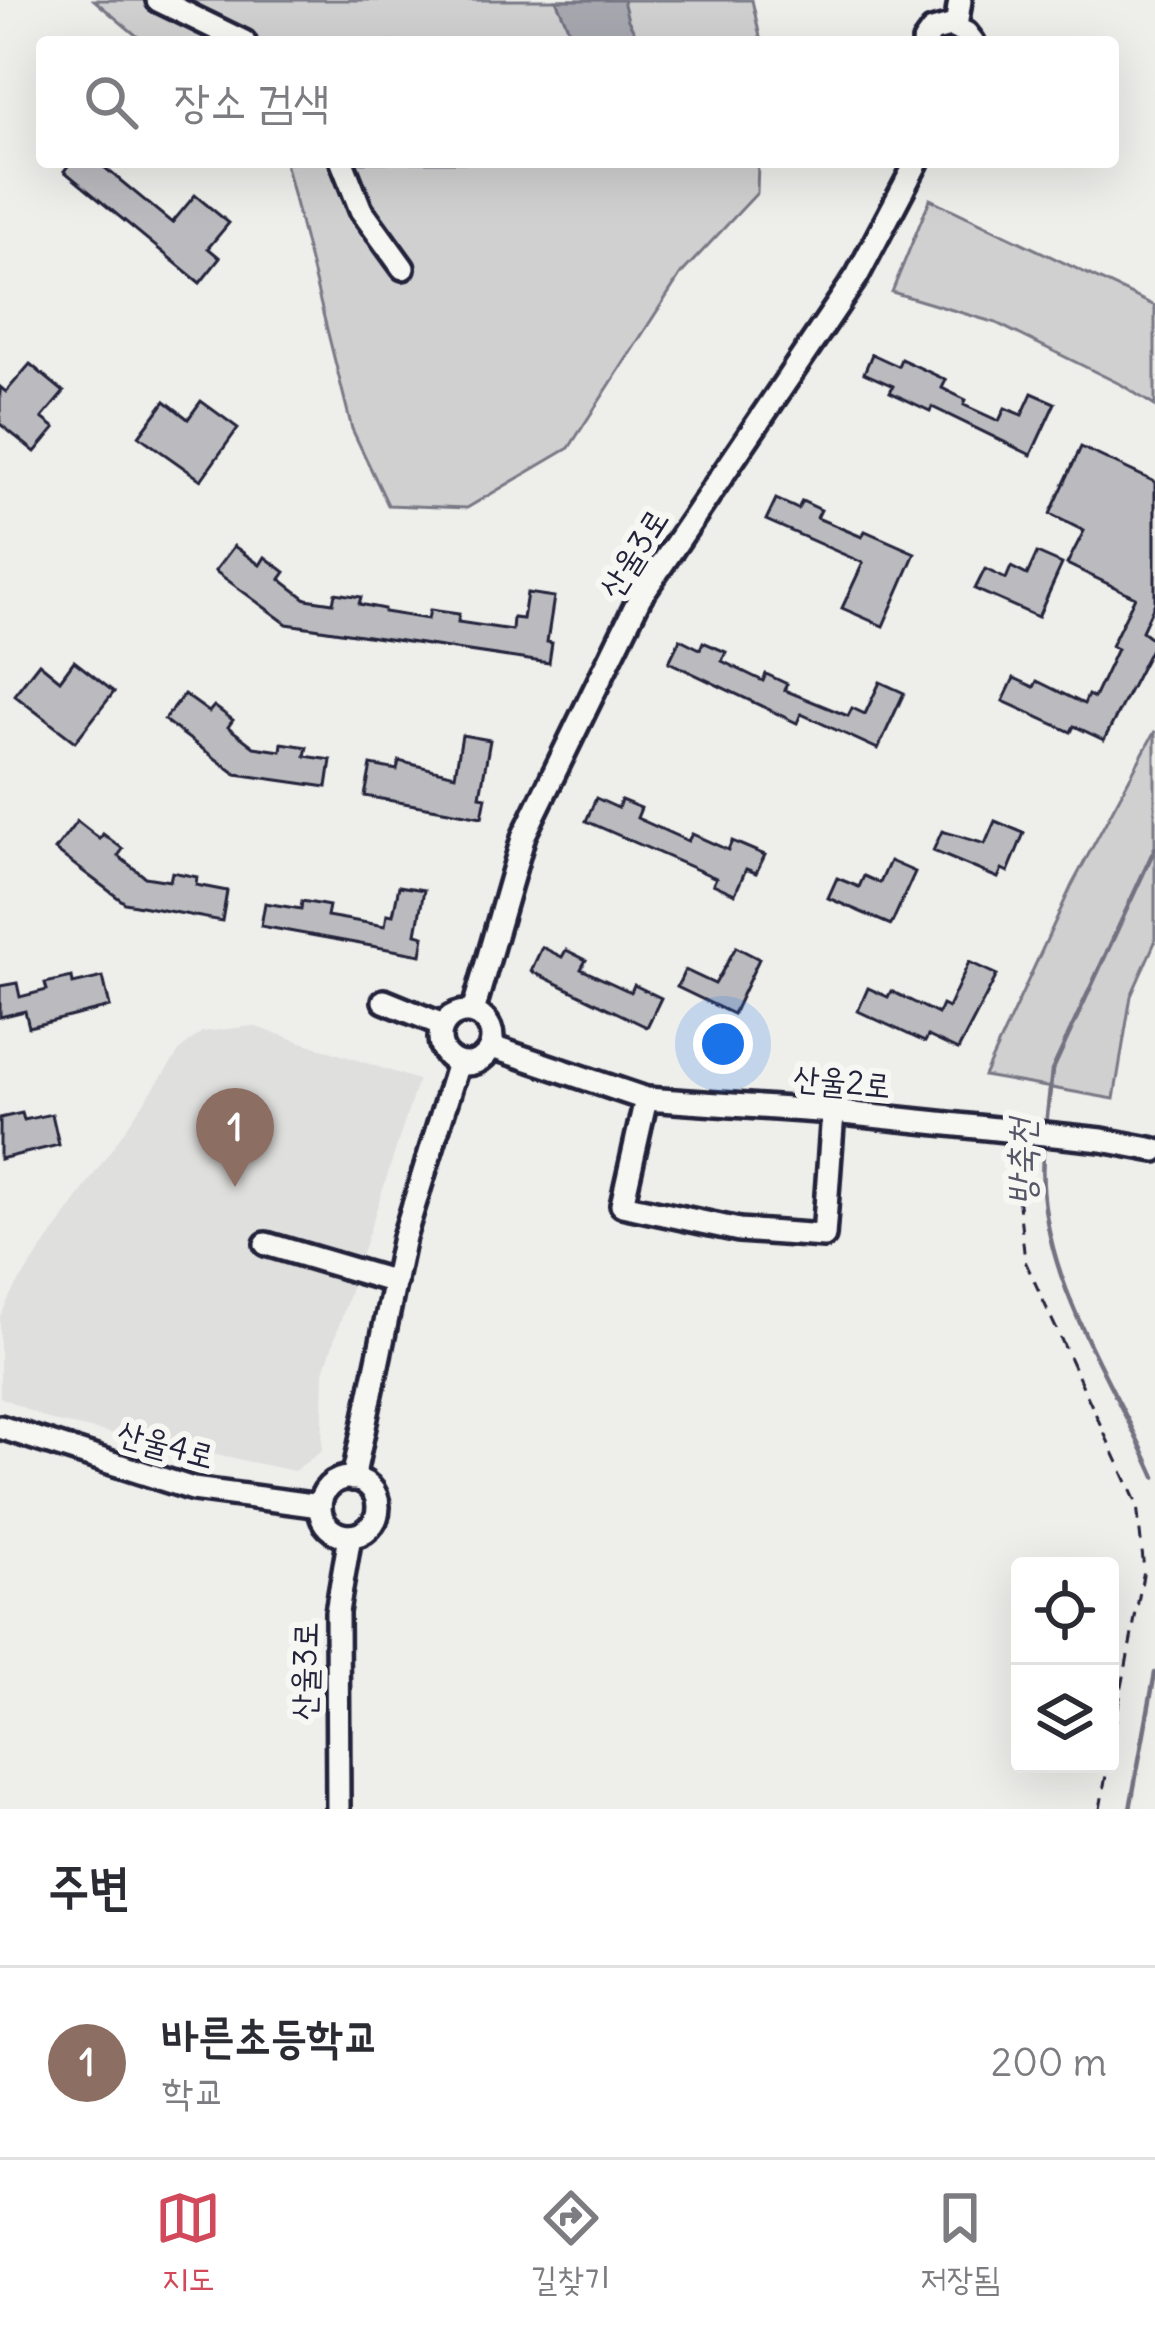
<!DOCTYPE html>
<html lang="ko">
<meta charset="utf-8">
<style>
:root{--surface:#fff;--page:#f7f7f7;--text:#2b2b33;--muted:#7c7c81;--line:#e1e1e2;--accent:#d1495b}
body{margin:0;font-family:Delius,"Poor Story",sans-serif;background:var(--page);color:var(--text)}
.controls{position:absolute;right:36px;bottom:36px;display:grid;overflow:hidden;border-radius:12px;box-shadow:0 12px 48px #0002}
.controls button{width:108px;height:108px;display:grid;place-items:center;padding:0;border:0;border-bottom:3px solid var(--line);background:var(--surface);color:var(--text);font:60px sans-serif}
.you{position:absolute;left:723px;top:1044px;width:42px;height:42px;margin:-30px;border:9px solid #fff;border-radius:50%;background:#1a73e8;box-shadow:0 0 0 18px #1a73e833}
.badge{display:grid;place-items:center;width:78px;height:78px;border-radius:50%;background:var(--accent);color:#fff;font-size:39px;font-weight:700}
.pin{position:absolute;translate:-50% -99px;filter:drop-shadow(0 3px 6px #0008)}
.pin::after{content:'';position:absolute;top:63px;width:42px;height:36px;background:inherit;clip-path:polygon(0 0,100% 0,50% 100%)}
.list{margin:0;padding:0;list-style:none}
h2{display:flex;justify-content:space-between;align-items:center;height:156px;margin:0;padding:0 48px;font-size:51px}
h2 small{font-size:39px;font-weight:400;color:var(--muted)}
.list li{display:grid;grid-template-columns:78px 1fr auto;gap:36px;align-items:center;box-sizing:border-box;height:192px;padding:0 48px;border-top:3px solid var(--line)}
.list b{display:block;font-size:45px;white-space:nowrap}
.list p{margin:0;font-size:39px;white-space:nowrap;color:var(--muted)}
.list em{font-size:39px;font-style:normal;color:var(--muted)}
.icon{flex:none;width:66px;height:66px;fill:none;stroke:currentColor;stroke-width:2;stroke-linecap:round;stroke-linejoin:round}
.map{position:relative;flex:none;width:1155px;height:1809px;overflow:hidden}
.search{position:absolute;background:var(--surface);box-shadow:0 12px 48px #0002;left:36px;right:36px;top:36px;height:132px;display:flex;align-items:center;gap:30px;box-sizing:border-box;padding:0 42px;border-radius:12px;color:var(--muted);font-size:45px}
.sheet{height:348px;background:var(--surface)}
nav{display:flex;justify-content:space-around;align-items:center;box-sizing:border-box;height:168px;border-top:3px solid var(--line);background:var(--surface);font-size:33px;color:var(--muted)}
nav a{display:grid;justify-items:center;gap:6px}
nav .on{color:var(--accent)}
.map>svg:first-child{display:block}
.built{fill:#dfdfde}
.green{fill:#d0d0d1;stroke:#797986;stroke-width:3}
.water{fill:#a7a7af;stroke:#727281;stroke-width:3}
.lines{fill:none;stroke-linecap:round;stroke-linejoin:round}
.stream{stroke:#727281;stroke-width:4.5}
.building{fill:#bbbbbf;stroke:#22223b;stroke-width:3}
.minor-casing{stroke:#22223b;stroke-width:30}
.path{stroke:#22223b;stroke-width:3;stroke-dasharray:12 9;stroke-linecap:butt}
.minor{stroke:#f6f6f2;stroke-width:21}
.labels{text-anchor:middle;stroke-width:12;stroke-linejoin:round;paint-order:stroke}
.street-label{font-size:33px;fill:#22223b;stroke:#f6f6f2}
.water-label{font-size:36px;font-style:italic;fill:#575769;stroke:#f6f6f2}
</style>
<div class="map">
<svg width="1155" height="1809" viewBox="0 0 1155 1809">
<rect width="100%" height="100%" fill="#eeeeeb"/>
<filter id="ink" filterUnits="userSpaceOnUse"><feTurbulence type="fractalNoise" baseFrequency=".00833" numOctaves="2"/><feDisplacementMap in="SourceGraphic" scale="24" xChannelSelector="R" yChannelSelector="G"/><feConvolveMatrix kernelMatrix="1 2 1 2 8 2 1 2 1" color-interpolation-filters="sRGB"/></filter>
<g filter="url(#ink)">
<!-- built -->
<polygon class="built" points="253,1026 418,1080 324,1372 322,1451 294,1471 52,1421 0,1397 0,1317 11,1294 181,1049 202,1032"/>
<!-- green -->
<g class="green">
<polygon points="94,0 752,0 761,42 144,42"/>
<polygon points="285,162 758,162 757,193 681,274 569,448 467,508 388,505 352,429"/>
<polygon points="930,199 1155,306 1155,406 1122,385 996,323 892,292"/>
<polygon points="1155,731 1155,942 1131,996 1114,1099 984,1076 1072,885"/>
</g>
<!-- water -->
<polygon class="water" points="556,0 623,0 628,20 640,42 568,42 570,32"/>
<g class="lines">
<!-- stream -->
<g class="stream">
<polyline points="1046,1125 1052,1071 1155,848"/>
<path d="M 1044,1142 C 1030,1264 1108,1370 1155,1477"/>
<polyline points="1130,1809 1155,1673"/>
</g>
</g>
<!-- building -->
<g class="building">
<polygon points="71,162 98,162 172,223 195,195 229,223 208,248 220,258 200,283 64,171"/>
<polygon points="872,354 898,366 901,359 946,380 942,388 966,400 964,405 999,421 1005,408 1022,415 1032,393 1055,403 1031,455 932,407 930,411 890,392 893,386 864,373"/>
<polygon points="30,364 64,392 42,418 55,428 35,452 0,424 0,387 6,392"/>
<polygon points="165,401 188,419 201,401 238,428 201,480 139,436"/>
<polygon points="1081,447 1155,482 1155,603 1142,631 1155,641 1104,740 1074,726 1071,732 1003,701 1014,678 1034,687 1037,681 1084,704 1088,695 1094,698 1117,649 1111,646 1135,597 1067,564 1084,531 1050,514"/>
<polygon points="776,499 798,509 802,501 821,510 817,518 862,537 865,531 915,553 883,626 842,608 863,563 766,520"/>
<polygon points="234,546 260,565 265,557 285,572 280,579 306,599 333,603 335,593 361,597 359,604 384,609 384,612 428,619 430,610 459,614 458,622 512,630 513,618 523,619 527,593 554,597 547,642 552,643 549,663 287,624 215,571"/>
<polygon points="1037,553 1062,564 1038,617 975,589 985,569 1006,579 1011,567 1027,575"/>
<polygon points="680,639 700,649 703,642 726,652 722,661 763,681 766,674 787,684 784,690 848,716 852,708 865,714 880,682 904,693 878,749 801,714 797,723 669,662"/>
<polygon points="74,661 114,692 75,742 14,695 39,663 60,680"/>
<polygon points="184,694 209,712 214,706 233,720 228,727 254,747 281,751 282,743 307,747 305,756 331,760 327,787 236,774 164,720"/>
<polygon points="462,735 490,740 480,796 486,797 482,817 365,796 371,765 397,770 399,761 455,775"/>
<polygon points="596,798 618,808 621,800 641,808 637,818 688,841 692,834 728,850 732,841 765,855 756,873 746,869 735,894 713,884 716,878 586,821"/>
<polygon points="77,821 100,839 103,834 123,849 118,856 145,877 170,881 172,872 197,877 196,885 227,891 222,921 125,903 55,850"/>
<polygon points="995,821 1024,833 1008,872 1002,869 998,878 933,851 942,831 985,844"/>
<polygon points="890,861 915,872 891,925 828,898 837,878 859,887 864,876 880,883"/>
<polygon points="399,886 424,890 416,934 424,936 421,955 261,926 265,903 301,909 302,901 329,906 327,916 385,926 387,914 393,915"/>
<polygon points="542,947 562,957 566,950 586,960 581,969 631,992 634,985 661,998 647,1027 531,971"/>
<polygon points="736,947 759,959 733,1014 677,987 685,970 715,984"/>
<polygon points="969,962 997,975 958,1050 928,1036 925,1042 858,1011 868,988 888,997 891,991 938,1014 942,1005 948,1008"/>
<polygon points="72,977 73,984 103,977 110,1007 29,1027 25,1011 0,1017 0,986 17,983 20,997 47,990 45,983"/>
<polygon points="22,1113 24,1120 52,1114 59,1145 0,1159 0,1118"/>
</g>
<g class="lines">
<!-- minor casing -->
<g class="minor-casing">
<g id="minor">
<polyline points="158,0 244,42"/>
<polyline points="956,27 960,0"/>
<polyline points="924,42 932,31 950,26 966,33 973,42"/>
<polyline points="342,162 361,210 403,268"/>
<polyline points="384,1001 443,1025"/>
<circle cx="466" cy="1038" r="26"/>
<polyline points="473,1012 524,835 640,597 857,276 917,162"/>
<polyline points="492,1047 646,1099 833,1112 1102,1140 1155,1150"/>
<polyline points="646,1099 622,1205 739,1230 824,1236 833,1112"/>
<polyline points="266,1244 395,1282"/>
<polyline points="0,1427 193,1489 320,1506"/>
<circle cx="349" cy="1507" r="29"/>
<polyline points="353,1479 404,1237 458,1063"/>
<polyline points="338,1809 337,1612 350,1536"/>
</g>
</g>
<!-- path -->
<g class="path">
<polyline points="1014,1157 1025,1261 1137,1504 1144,1570 1110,1751"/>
<polyline points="1100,1809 1108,1764"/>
</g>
<!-- minor -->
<use href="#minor" class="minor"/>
</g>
</g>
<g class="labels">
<!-- street labels -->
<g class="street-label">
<text transform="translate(633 553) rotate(-58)" y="12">산울3로</text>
<text transform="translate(842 1081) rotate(5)" y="12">산울2로</text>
<text transform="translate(166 1444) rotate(15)" y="12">산울4로</text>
<text transform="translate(304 1671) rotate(-89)" y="12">산울3로</text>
</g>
<!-- water labels -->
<g class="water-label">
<text transform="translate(1021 1162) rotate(-90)" y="13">방축천</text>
</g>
</g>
</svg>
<div class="controls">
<button><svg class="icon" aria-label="locate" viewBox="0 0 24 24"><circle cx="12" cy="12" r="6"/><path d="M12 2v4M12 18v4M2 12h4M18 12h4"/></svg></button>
<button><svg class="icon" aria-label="layers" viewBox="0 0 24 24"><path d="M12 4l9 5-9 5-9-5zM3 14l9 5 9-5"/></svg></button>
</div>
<div class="you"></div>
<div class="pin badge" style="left:235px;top:1187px;background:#8d6e63">1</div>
<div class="search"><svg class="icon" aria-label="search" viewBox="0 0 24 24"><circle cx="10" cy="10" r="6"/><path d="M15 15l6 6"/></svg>장소 검색</div>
</div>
<section class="sheet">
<h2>주변<small></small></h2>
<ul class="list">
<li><span class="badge" style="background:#8d6e63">1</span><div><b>바른초등학교</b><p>학교</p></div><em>200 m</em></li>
</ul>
</section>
<nav>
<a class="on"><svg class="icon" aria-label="map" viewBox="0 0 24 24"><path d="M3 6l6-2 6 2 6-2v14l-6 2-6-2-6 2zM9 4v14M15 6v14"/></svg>지도</a>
<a><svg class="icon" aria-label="directions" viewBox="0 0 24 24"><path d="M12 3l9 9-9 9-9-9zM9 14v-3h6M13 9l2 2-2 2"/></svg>길찾기</a>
<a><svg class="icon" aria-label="saved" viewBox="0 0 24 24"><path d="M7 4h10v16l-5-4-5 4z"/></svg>저장됨</a>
</nav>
